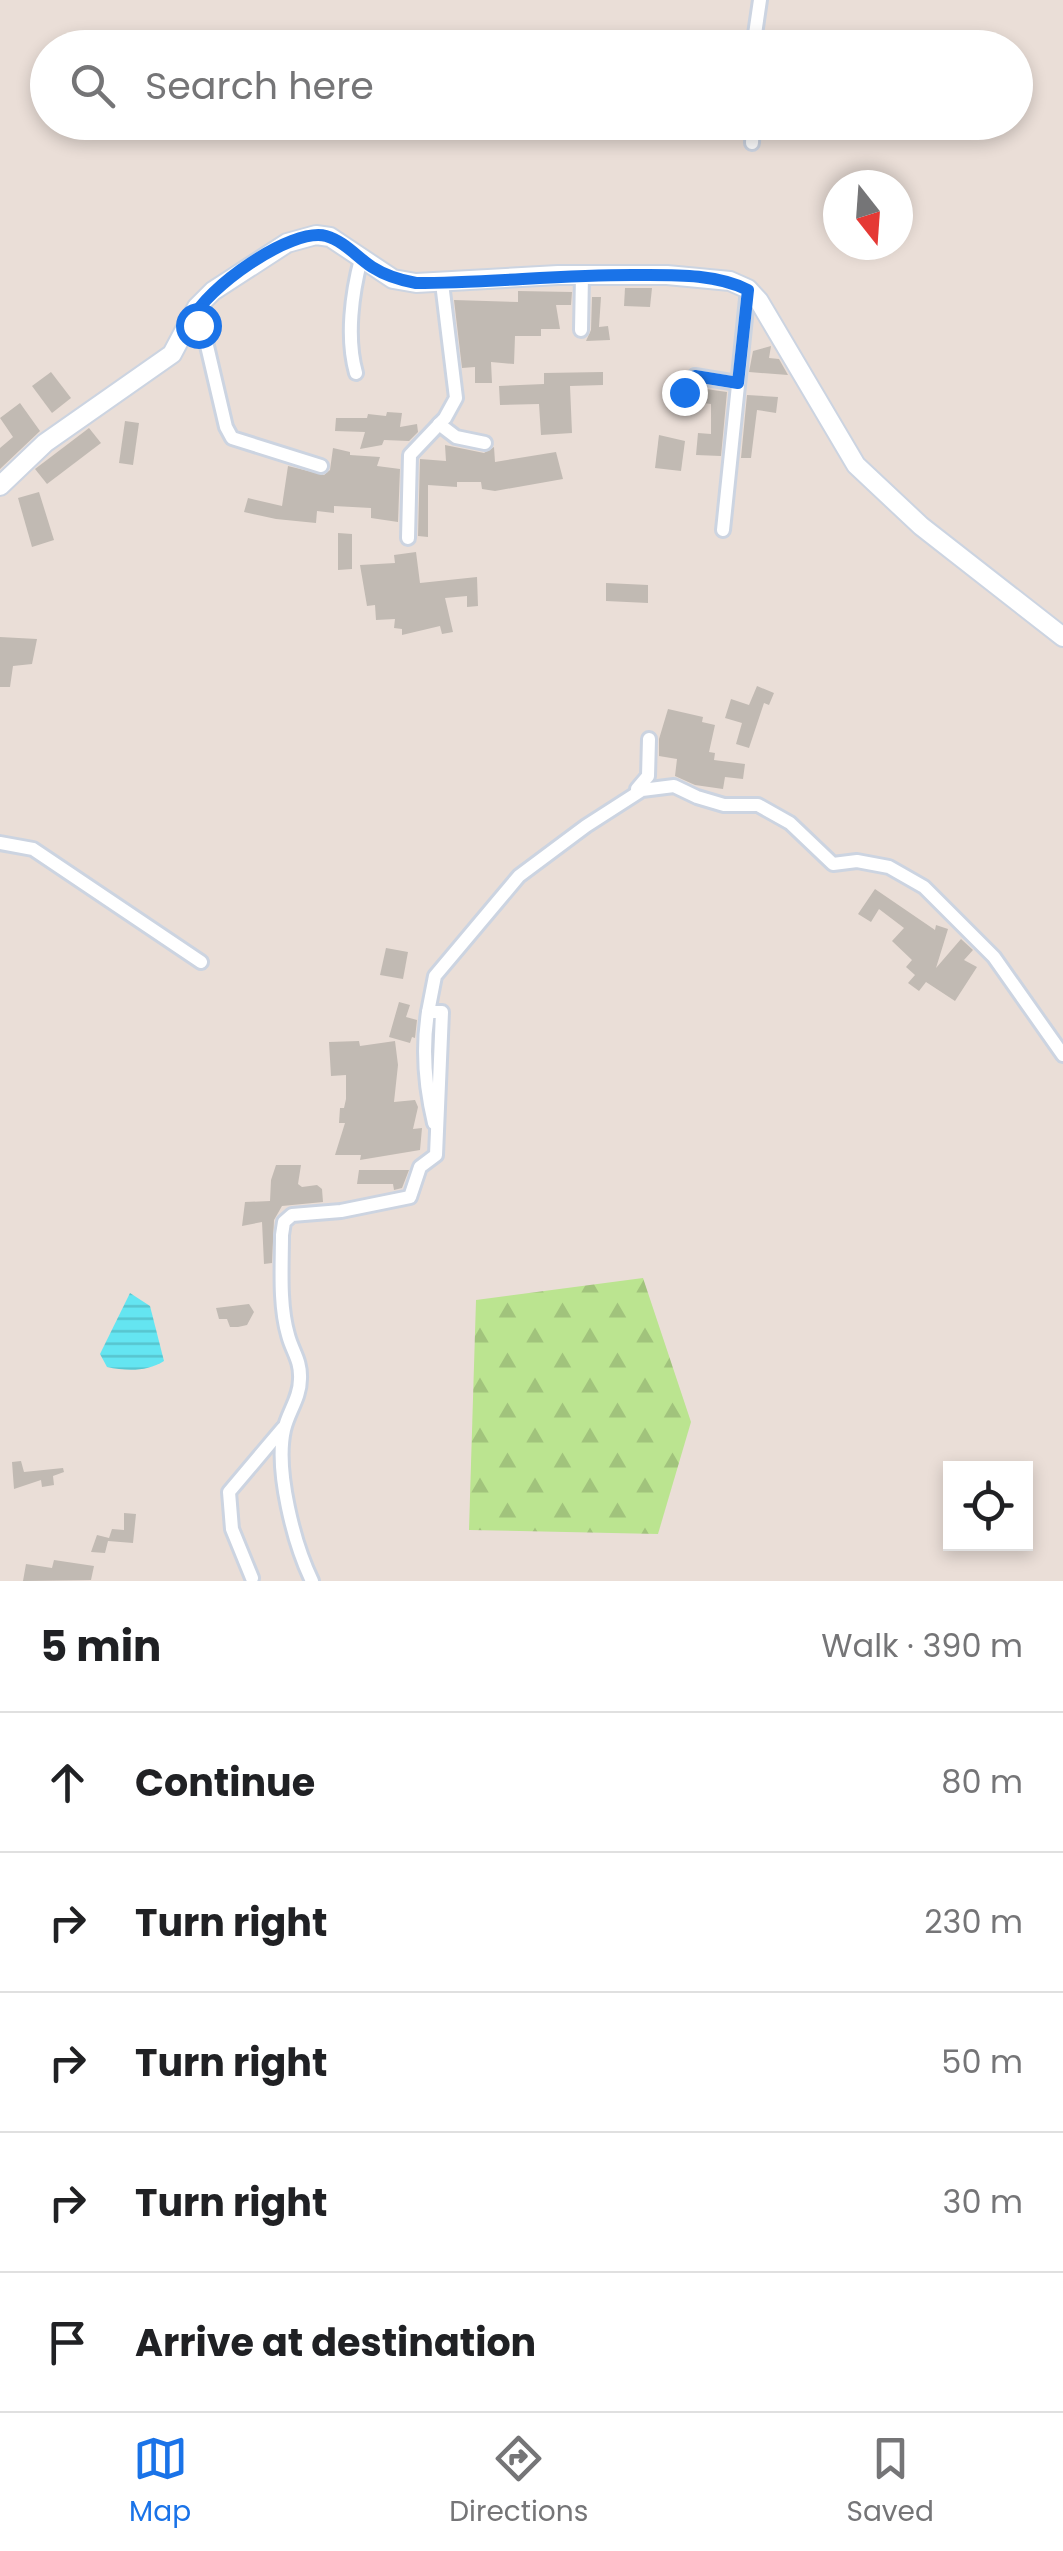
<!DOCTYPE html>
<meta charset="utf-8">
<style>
:root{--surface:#fff;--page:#f6f6f6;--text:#202124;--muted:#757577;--line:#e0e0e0;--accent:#1a73e8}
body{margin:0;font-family:Poppins,sans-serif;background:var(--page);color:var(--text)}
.controls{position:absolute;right:30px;bottom:30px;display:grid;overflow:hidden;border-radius:0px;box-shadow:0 5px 15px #0003}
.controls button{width:90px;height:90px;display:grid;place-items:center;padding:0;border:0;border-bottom:2px solid var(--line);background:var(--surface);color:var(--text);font:50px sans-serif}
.compass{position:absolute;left:823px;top:170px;width:90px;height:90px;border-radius:50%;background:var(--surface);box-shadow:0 5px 15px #0003;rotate:163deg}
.stop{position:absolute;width:30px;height:30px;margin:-22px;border:8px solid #1a73e8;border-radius:50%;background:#fff}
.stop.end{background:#1a73e8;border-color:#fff;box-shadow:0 2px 10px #0008}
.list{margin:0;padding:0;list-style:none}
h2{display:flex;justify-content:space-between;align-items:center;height:130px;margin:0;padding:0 40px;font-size:42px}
h2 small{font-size:32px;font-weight:400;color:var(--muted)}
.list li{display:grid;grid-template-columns:65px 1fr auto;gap:30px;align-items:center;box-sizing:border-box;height:140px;padding:0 40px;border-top:2px solid var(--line)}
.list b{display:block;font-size:38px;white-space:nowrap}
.list em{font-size:32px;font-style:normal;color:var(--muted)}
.icon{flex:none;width:55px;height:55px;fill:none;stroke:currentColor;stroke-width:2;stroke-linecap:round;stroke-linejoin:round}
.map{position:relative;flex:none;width:1063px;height:1581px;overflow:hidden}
.search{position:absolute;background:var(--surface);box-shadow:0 5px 15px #0003;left:30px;right:30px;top:30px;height:110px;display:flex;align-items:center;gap:25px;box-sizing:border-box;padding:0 35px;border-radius:55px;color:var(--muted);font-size:38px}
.sheet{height:830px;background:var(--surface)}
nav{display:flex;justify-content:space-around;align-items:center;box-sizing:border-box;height:140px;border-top:2px solid var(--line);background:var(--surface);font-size:28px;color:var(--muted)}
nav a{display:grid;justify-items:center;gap:5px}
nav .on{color:var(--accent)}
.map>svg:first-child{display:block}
.forest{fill:url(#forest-firs)}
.water{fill:url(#water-rules)}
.building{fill:#c1bab3}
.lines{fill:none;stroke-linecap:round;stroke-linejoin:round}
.street-casing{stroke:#ccd4e1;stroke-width:18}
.secondary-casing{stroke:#ccd4e1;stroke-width:22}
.street{stroke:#fff;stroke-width:12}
.secondary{stroke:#fff;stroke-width:18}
.route{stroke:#1a73e8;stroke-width:12}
</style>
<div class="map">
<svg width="1063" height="1581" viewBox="0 0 1063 1581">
<defs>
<pattern id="forest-firs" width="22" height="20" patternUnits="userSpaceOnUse" patternTransform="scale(2.5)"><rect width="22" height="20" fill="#bbe490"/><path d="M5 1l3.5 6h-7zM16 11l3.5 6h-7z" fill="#a1c37c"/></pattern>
<pattern id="water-rules" width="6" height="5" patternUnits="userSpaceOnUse" patternTransform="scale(2.5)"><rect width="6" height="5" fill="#64e5f1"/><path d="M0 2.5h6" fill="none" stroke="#57c4ce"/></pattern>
</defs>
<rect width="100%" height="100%" fill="#eaded7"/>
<!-- forest -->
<polygon class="forest" points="643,1278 691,1422 658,1534 469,1530 476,1300"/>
<!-- water -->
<path class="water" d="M 130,1293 L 150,1306 L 164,1361 C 147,1372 126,1371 107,1367 L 100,1354 Z"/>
<!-- building -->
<g class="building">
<polygon points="625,288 652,288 650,307 624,306"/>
<polygon points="518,291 572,292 571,305 556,305 560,329 541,329 541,336 515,336 514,364 491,362 492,383 475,383 475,367 462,368 454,300 518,302"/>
<polygon points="592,297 601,297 599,327 608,326 610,340 586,341 591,330"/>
<polygon points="771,346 769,358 779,359 788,375 749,372 753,351"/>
<polygon points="51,372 71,398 52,413 32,386"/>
<polygon points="603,372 603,385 570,386 572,433 541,435 539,404 500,405 499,386 544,384 544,373"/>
<polygon points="699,388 727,392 721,456 696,455 698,433 711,434 711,404 687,401"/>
<polygon points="747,395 778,397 776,413 757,410 751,458 741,458"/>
<polygon points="20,403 40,431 0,469 0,448 13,437 0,418"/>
<polygon points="387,412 402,413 400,427 417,424 418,432 409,441 384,440 382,445 360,449 365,432 335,431 336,418 367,418 368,414 386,416"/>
<polygon points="125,421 139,423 133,465 119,463"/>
<polygon points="89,428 101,443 47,484 35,469"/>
<polygon points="659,435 685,441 681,471 655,468"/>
<polygon points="445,445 484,453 494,447 495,462 556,452 563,479 495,491 482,489 481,482 457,482 457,487 428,485 428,537 418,536 420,459 446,461"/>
<polygon points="333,448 350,452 350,455 380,457 377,466 400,469 398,522 371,518 371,508 334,506 334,513 317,511 316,523 276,519 244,512 248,498 282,506 288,466 324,475 330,470"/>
<polygon points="39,492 54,540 32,547 18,498"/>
<polygon points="338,533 352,534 352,569 338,570"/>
<polygon points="416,552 420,583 477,577 478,606 467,607 467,596 445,598 453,632 442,634 440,626 402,635 402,629 394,628 395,619 376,620 375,605 367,606 360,565 395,563 394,555"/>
<polygon points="606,583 648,585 648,603 606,601"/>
<polygon points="0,637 37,639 32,664 13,666 10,687 0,687"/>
<polygon points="757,686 774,693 769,705 764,703 749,748 736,744 742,723 725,718 731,699 749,705"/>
<polygon points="668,709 703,717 702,722 715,725 709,752 715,753 714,760 745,764 743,779 725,777 723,789 695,785 675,776 677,759 659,756 659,739"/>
<polygon points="875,889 935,930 936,925 948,929 936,968 961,939 973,950 964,960 977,967 955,1001 926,982 919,991 908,983 915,975 906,967 912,960 892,941 904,928 879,909 871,922 858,914"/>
<polygon points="386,948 408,952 403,979 380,975"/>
<polygon points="399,1002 410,1005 406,1017 417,1020 415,1038 412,1037 410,1043 389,1037"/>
<polygon points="359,1041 360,1046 395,1041 398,1065 394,1102 415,1100 418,1107 413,1129 422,1128 420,1150 360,1160 361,1155 335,1155 345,1123 339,1123 340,1108 344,1108 346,1099 346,1075 331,1076 329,1042"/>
<polygon points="276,1165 301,1165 298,1184 302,1187 317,1185 322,1189 323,1202 282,1206 274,1220 272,1263 264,1264 262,1222 242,1226 245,1202 270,1201 271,1180"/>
<polygon points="359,1170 409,1170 402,1188 394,1190 393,1184 357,1184"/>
<polygon points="249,1304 254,1312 247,1325 238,1327 230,1327 227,1319 219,1319 216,1308"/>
<polygon points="21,1461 24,1472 63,1468 64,1472 53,1476 54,1485 42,1487 41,1480 14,1489 12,1462"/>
<polygon points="124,1513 136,1514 133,1543 108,1541 105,1553 91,1552 97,1535 109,1538 112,1529 124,1530"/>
<polygon points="54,1560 94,1566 91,1580 23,1581 26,1564 52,1568"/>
</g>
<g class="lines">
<!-- street casing -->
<g class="street-casing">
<g id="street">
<polyline points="753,48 760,0"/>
<polyline points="752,143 753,122"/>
<polyline points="191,320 204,333 226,427 232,438 321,466"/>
<polyline points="581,330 582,275"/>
<path d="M 356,373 C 346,338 352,293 361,259"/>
<polyline points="684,392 695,376 737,383"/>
<polyline points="439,424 456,437 485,443"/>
<polyline points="723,530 748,289"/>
<polyline points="408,538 410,455 445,418 456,398 442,283"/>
<polyline points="637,789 648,776 649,739"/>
<polyline points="0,843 33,849 201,962"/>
<path d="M 428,1012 C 422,1051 425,1086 434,1123"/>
<polyline points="252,1578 232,1529 229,1492 283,1428"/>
<path d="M 312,1581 C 294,1544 275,1471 284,1430 C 288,1412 300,1398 300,1379 C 301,1360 292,1351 288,1335 C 279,1304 282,1266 282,1235 L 284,1222 L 292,1215 L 341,1211 L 410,1197 L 420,1167 L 436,1155 L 442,1012 L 428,1012 L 435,976 L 519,876 L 586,826 L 642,790 L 674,786 L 697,797 L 724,805 L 758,805 L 790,823 L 833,864 L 857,861 L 889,867 L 924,887 L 994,957 L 1063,1055"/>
</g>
</g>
<!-- secondary casing -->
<g class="secondary-casing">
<polyline id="secondary" points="0,486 45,443 172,354 197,307 213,291 287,243 316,235 330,237 393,279 416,283 558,275 667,275 730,281 748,289 759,301 856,465 921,526 1063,637"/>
</g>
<!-- street -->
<use href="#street" class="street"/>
<!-- secondary -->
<use href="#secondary" class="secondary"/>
</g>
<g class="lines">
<!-- route -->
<path class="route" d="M 198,325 L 192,320 C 205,289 291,227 326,236 C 344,241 357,257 372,267 C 386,276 399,280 416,283 C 491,283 566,274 641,275 C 676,275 716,274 748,290 L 738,383 L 695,376 L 684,392"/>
</g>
</svg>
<div class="controls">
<button><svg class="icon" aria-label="locate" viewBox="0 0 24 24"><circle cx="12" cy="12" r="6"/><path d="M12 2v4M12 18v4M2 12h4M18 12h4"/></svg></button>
</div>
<svg class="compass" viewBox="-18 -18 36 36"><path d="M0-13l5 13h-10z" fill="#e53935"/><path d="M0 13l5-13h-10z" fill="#757577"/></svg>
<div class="stop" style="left:198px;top:325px"></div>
<div class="stop end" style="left:684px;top:392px"></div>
<div class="search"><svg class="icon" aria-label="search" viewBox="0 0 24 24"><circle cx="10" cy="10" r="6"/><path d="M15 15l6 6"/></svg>Search here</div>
</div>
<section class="sheet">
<h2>5 min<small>Walk · 390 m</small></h2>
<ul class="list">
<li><svg class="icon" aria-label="ahead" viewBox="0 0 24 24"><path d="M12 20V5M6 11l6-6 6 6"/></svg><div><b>Continue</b></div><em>80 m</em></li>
<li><svg class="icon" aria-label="right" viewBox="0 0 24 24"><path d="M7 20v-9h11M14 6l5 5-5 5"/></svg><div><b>Turn right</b></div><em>230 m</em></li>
<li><svg class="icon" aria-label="right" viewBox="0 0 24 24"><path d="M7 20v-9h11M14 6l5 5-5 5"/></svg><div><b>Turn right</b></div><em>50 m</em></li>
<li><svg class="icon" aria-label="right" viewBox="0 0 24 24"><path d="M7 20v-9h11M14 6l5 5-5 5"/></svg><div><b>Turn right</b></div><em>30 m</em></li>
<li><svg class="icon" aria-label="arrive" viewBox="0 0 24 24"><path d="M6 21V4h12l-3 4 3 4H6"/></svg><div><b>Arrive at destination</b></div></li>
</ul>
</section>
<nav>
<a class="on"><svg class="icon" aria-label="map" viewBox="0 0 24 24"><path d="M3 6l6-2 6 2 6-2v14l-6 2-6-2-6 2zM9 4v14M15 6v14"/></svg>Map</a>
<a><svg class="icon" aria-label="directions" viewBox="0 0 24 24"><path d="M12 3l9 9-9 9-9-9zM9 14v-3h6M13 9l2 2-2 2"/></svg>Directions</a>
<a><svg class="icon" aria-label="saved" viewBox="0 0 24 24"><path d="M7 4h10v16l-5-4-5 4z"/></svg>Saved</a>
</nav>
